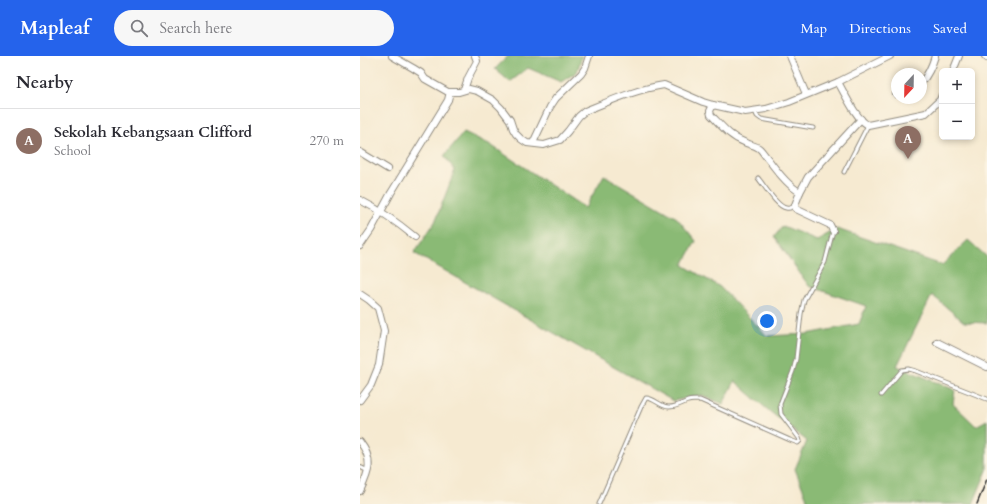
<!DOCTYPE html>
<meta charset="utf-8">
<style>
:root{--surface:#fff;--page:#f7f7f7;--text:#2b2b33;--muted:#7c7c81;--line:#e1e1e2;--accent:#2563eb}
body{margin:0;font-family:Cardo,serif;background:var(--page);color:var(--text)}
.controls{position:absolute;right:12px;top:12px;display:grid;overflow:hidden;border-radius:6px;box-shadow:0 2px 6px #0003}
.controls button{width:36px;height:36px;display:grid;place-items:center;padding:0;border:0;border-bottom:1px solid var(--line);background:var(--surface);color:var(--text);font:20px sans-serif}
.compass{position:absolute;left:531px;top:12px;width:36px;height:36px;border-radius:50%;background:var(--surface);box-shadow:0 2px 6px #0003;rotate:202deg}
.you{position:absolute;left:407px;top:265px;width:14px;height:14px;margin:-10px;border:3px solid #fff;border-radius:50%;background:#1a73e8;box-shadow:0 0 0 6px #1a73e833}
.badge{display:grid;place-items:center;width:26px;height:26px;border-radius:50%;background:var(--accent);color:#fff;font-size:13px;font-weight:700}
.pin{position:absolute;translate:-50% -33px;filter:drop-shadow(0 1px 2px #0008)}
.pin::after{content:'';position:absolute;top:21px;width:14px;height:12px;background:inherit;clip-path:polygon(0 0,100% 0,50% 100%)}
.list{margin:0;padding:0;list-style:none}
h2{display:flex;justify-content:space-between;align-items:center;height:52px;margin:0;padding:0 16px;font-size:17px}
h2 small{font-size:13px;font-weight:400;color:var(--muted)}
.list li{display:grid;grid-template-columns:26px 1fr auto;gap:12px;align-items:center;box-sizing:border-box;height:64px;padding:0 16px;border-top:1px solid var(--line)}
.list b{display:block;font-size:15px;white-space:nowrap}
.list p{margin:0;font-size:13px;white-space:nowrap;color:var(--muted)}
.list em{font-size:13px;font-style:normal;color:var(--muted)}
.icon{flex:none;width:22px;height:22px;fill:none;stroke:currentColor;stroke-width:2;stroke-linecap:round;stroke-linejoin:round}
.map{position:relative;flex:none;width:627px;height:448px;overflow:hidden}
header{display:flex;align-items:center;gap:24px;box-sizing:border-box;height:56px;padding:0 20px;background:var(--accent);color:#fff}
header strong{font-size:19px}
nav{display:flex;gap:22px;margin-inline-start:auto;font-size:14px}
.search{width:280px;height:36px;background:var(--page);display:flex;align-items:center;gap:10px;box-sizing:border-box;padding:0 14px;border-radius:22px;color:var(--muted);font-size:15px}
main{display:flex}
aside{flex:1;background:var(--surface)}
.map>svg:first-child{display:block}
.forest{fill:#8aba74;stroke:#5a7250}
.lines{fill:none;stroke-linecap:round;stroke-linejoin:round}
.service-casing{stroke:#908a7e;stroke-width:5}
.minor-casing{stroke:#908a7e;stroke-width:8}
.service{stroke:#fff;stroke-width:3}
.minor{stroke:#fff;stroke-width:6}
.rail{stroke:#2b2b2b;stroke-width:1.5}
</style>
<header>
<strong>Mapleaf</strong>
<div class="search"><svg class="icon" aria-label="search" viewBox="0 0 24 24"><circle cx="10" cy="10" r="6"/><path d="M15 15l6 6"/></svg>Search here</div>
<nav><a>Map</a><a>Directions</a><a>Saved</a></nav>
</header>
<main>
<aside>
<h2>Nearby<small></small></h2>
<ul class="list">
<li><span class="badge" style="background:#8d6e63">A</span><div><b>Sekolah Kebangsaan Clifford</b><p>School</p></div><em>270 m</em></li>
</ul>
</aside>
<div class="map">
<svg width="627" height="448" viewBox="0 0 627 448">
<rect width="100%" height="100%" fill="#fcf5e5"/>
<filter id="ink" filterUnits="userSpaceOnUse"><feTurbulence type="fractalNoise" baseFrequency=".025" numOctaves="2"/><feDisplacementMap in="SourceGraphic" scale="8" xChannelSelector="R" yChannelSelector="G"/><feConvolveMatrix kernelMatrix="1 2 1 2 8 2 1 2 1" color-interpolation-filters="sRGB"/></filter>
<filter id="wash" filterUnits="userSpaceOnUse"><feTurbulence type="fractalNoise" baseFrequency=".012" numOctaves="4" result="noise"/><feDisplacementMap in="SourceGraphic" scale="16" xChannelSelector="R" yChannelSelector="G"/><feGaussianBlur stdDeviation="0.9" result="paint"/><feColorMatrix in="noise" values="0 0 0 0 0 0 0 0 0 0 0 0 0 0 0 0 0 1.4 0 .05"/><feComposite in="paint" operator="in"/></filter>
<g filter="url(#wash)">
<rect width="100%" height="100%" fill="#f6ead1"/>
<!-- forest -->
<g class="forest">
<polygon points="148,0 222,0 217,16 201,26 168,12 150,26 135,13"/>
<polygon points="104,76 129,88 225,152 244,119 317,162 336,185 323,209 360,231 407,280 447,278 499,268 506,250 449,230 414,181 423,170 457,184 477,173 582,209 608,184 627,201 627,267 604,266 572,239 537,310 595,334 593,348 616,370 627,364 627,414 613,448 449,448 435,413 447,385 408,354 375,325 363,348 342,339 313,345 54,197 75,166 95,114 84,100"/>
</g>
</g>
<g filter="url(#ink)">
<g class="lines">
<!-- service casing -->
<g class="service-casing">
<g id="service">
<polyline points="395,55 397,60 401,63 453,72"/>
<polyline points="484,116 508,69"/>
<path d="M 398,122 C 404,129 417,151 426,152 C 430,153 433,151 435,149"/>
<polyline points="521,339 542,314 549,313 556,315 627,343"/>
<polyline points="0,411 8,415"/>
<path d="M 239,448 L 281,351 L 286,342 C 295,342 300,351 309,351 C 316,351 322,347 328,345 C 332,344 336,344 340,344 L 430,384 L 438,387 L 440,385 L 439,382 L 421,358 L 420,348 L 433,315 L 436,303 L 441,258 L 444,244 L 465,206 L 473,175"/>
</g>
</g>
<!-- minor casing -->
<g class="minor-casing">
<g id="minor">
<path d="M 32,0 L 53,12 L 61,17 L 65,23 L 88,36 L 99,36 L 109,33 L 117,35 L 133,44 L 141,52 L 150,64 L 153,73 L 156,78 L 161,83 L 167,87 L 184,89 L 200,84 L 208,75 L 219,60 L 225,55 C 250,45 277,33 304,29 L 343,46 L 353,49 L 385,56 L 406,53 L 429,46 L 478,26 L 530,0"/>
<polyline points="430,0 446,38"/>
<polyline points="625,0 627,2"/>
<polyline points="593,15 599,0"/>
<path d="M 478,26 C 485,38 496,63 508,69 L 566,57 L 580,44 L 582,39"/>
<path d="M 561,27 C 568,19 572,10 575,0"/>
<polyline points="104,34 108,22 117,5 115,0"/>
<polyline points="536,38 537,37"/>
<path d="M 353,49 L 350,55 L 351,59 C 361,69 370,81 384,86 C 389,89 396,89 400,93 C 403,96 405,100 408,103 C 416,114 428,130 440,136 L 435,149 L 436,153 L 470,169 L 473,175"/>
<polyline points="173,87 190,51 196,42 221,18 225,12 229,0"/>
<polyline points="0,96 28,113"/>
<polyline points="440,136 448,121 501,63"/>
<path d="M 0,144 C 20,154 38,167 55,181"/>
<polyline points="0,190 11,174 31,137 88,44 90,36"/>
<polyline points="0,238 9,244 18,252 24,275 19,309 11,329 0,344"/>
<polyline points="577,286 627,311"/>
<path d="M 0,386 C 14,404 9,416 0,435"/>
</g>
</g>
<!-- service -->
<use href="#service" class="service"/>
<!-- minor -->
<use href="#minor" class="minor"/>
<!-- rail -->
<polyline class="rail" points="617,448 627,423"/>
</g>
</g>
</svg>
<div class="controls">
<button>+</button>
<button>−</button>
</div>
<svg class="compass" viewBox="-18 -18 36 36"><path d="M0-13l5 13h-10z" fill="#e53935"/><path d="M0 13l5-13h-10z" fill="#7c7c81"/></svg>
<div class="you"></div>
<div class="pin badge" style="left:548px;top:103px;background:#8d6e63">A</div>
</div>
</main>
